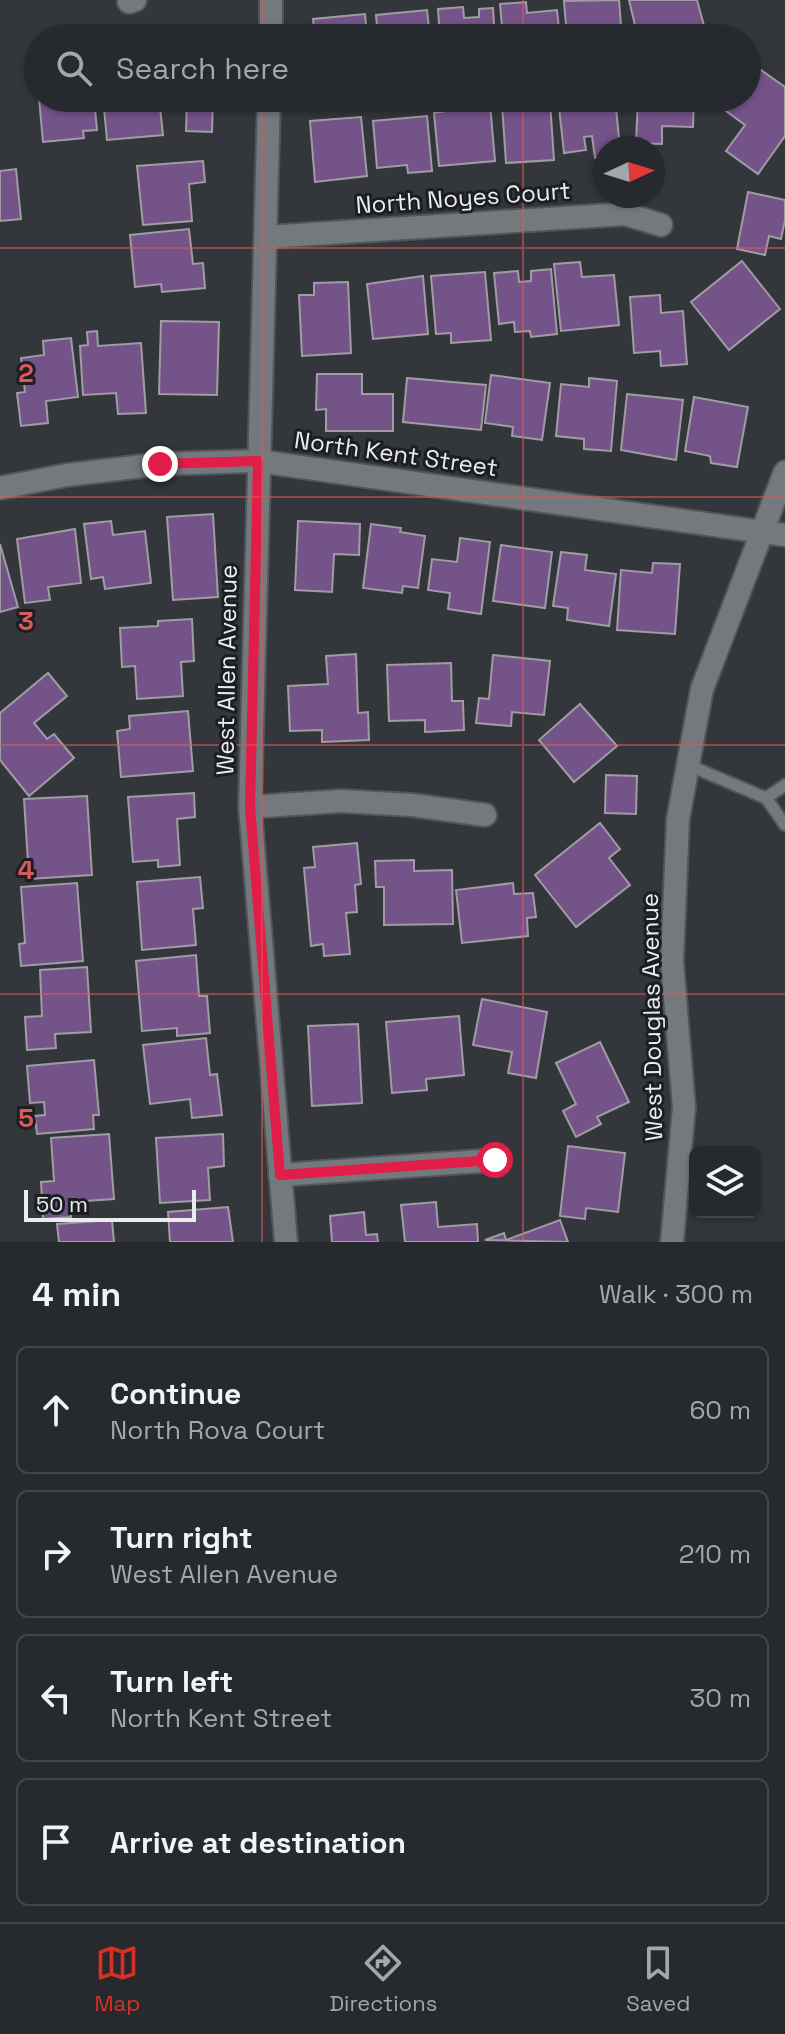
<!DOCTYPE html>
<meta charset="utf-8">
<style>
:root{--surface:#26292d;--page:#323539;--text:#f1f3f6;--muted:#a4a6aa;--line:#424549;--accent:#d93025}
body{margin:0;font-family:"Space Grotesk",sans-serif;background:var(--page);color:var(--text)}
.controls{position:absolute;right:24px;bottom:24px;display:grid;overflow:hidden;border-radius:12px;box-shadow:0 2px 6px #0004}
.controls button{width:72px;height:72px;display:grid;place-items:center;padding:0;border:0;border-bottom:2px solid var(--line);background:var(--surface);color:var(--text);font:40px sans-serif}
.compass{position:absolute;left:593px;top:136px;width:72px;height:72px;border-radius:50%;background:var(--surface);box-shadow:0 2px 6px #0004;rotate:86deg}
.scale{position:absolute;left:24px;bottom:20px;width:172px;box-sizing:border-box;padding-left:8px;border:4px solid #eaedf0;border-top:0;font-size:22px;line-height:28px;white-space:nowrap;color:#eaedf0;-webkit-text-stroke:6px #1c1e21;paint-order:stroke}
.stop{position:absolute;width:24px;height:24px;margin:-18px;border:6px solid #e11d48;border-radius:50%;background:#fff}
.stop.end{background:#e11d48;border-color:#fff;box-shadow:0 2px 8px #0008}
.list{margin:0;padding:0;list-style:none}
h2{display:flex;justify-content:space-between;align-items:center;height:104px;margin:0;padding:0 32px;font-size:34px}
h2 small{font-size:26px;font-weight:400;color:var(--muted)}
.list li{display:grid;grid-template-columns:52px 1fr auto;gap:24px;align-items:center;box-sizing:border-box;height:128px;margin:0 16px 16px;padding:0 16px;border:2px solid var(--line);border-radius:12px}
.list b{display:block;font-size:30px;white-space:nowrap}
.list p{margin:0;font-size:26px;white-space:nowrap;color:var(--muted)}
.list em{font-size:26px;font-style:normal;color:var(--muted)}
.icon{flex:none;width:44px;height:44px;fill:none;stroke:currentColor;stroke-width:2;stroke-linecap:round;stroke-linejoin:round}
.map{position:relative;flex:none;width:785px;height:1242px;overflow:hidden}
.search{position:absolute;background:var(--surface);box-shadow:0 2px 6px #0004;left:24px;right:24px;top:24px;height:88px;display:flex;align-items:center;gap:20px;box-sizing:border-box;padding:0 28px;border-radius:44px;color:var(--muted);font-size:30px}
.sheet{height:680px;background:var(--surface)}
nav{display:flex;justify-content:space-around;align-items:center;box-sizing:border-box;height:112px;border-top:2px solid var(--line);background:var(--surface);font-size:22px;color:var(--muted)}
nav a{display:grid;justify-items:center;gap:4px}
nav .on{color:var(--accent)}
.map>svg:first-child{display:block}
.building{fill:#745389;stroke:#a09ca3;stroke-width:2}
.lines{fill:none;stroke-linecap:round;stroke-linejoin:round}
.service-casing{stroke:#515558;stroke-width:15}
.minor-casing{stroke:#515558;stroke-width:26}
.service{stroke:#74797e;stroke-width:11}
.minor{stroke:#74797e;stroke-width:22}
.route{stroke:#e11d48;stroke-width:10}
.grid{fill:none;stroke:#db595a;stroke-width:2;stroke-opacity:0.55}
.labels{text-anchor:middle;stroke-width:6;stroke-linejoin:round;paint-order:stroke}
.street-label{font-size:24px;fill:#eaedf0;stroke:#1c1e21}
.grid-label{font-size:26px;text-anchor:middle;font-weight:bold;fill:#db595a;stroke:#1c1e21;stroke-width:6;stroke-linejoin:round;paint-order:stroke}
</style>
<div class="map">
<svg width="785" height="1242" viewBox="0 0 785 1242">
<rect width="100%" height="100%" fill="#33373c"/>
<!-- building -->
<g class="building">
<polygon points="619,0 622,38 567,38 564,1"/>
<polygon points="629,0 697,0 706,33 687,38 638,38"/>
<polygon points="526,2 527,13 557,10 560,38 503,38 500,4"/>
<polygon points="463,7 464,18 479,17 479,9 493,8 495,38 440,38 438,9"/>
<polygon points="427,10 430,38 378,38 376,15"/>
<polygon points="365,14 367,38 315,38 313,19"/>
<polygon points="195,29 230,30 229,38 194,38"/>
<polygon points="747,60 785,87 785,136 758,174 726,151 745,125 722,108 727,101 722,98 747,98"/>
<polygon points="39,98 94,98 97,130 83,131 84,138 43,142"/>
<polygon points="103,98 159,98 163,135 107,140"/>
<polygon points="213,98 212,132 186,131 187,99 178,98"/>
<polygon points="558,98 584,98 585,102 615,98 620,148 605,148 605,157 595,158 592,136 584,137 586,150 564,153"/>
<polygon points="638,98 694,98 693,127 662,126 662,144 636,143"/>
<polygon points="550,102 554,160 506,163 502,105"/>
<polygon points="490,104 495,161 439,166 434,113"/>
<polygon points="427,116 432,171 408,173 407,165 377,168 373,121"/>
<polygon points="361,117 367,176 315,182 310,121"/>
<polygon points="203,161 205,182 189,184 192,221 143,225 137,166"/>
<polygon points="16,169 21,219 0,221 0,171"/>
<polygon points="748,192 785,200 785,220 781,239 769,236 765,255 737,249"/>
<polygon points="189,229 193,264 203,263 205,288 162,292 161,284 135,287 130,235"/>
<polygon points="742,261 780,309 729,350 691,302"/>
<polygon points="580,262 582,277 614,275 619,325 561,331 554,264"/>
<polygon points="551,269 557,334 531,337 530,331 515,332 514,322 499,324 494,273 518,271 519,282 531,281 531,271"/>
<polygon points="485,272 491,340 451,343 451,333 436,334 431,276"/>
<polygon points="423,276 428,334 373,339 367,284"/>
<polygon points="348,282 351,353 302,356 299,295 314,295 314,283"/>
<polygon points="660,295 661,313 683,311 687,364 661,366 660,351 634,353 630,297"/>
<polygon points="161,321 219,322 217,395 159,394"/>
<polygon points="97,331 98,346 141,343 146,413 118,414 116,393 83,395 80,346 88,345 87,332"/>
<polygon points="71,338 78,397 46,401 48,423 21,426 17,393 25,392 21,358 44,355 43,341"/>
<polygon points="317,374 362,374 362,394 393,394 393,431 326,431 326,409 316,410"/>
<polygon points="491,375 550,383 542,440 512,436 513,427 485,423"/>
<polygon points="407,378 486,385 481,430 403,422"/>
<polygon points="589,378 617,381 611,451 584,449 584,439 556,436 561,384 589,387"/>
<polygon points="627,394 683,400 676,460 621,450"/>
<polygon points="694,397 748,407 737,467 711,463 710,456 685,451"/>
<polygon points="213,514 218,597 173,600 167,517"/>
<polygon points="111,521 113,535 145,531 151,583 105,589 103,577 91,579 84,524"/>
<polygon points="298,521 360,524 359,555 334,554 332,592 295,590"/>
<polygon points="371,524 401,528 400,532 425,536 418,588 403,586 402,593 363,588"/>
<polygon points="75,529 81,583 48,587 50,600 25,603 17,539"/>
<polygon points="460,538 490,542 481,614 448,609 450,593 428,590 432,559 457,562"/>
<polygon points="0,544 18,607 0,612"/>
<polygon points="501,545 552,552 545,608 493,601"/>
<polygon points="561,552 587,555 585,570 616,574 609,626 567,620 568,608 553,606"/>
<polygon points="653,563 680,564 675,634 617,630 621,570 652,573"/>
<polygon points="192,619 194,661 181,662 183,696 137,699 135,666 122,667 120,628 158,626 158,621"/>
<polygon points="356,654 358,713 368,712 369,740 322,742 322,730 290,731 288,686 328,684 326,656"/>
<polygon points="493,655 550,661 544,715 512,712 511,726 476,723 479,698 489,699"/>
<polygon points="451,663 452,701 463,701 464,730 425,732 425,720 389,721 387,665"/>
<polygon points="48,673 67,696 34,723 47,739 54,734 74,758 29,796 0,760 0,713"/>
<polygon points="580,704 617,746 574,782 539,740"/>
<polygon points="188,711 193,771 121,777 117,731 130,729 129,716"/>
<polygon points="606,775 637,776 636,814 605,813"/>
<polygon points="194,793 195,817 177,819 180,865 158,867 158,860 133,862 128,797"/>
<polygon points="87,796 92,875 29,879 24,799"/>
<polygon points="600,823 620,849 609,858 630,885 576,927 535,875"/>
<polygon points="357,843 361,884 355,885 357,912 346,913 350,954 324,956 323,944 311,946 304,868 315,867 313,847"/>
<polygon points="414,860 414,871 452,870 453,924 384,925 384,887 376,887 375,861"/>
<polygon points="200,877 203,908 193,909 196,945 142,950 137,882"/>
<polygon points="77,883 83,961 21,966 19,944 25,943 21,887"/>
<polygon points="513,883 514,894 533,893 536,917 527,918 528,936 462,943 456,890"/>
<polygon points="196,955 199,996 207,996 210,1033 177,1036 177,1028 142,1031 136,961"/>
<polygon points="87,967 91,1032 55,1034 56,1048 27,1050 25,1017 42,1016 40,970"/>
<polygon points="482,999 547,1012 536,1078 508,1073 512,1052 473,1045"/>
<polygon points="459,1016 464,1075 426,1079 427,1090 392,1093 386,1022"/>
<polygon points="358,1024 362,1103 312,1106 308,1026"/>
<polygon points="206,1038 210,1075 217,1074 222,1115 192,1118 190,1099 150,1104 143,1045"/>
<polygon points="600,1042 629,1102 597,1117 601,1124 576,1137 563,1111 576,1104 556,1063"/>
<polygon points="94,1060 99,1115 93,1115 94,1129 37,1134 35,1116 45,1115 44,1102 30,1103 27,1066"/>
<polygon points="109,1134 114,1199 70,1202 71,1217 43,1219 41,1182 54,1181 51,1138"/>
<polygon points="223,1134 224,1166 208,1168 210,1200 160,1203 156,1138"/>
<polygon points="568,1146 625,1153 618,1212 586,1208 585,1219 560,1216"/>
<polygon points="436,1202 438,1227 477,1224 478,1242 405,1242 401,1205"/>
<polygon points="228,1207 233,1242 170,1242 168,1212"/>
<polygon points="364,1212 366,1235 377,1234 378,1242 332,1242 330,1216"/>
<polygon points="112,1220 114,1242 59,1242 57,1224"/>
<polygon points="560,1220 568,1242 485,1240 504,1233 506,1240"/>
</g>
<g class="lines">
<!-- service casing -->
<g class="service-casing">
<g id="service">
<polyline points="688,765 766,798 785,825"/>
<polyline points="766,798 785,785"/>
</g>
</g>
<!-- minor casing -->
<g class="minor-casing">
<g id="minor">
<polyline points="129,2 135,0"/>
<polyline points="271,38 271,0"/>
<polyline points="269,98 250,807 286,1242"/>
<polyline points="266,237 625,214 661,225"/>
<polyline points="0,488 67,475 160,464 258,461 785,535"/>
<polyline points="250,807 341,801 412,805 485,815"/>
<polyline points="280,1175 495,1160"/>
<polyline points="672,1242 684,1107 672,961 678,819 702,689 785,472"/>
</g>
</g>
<!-- service -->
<use href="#service" class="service"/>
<!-- minor -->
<use href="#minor" class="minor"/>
</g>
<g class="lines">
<!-- route -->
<polyline class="route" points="160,464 258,461 250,807 280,1175 495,1160"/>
</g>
<!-- grid -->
<path class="grid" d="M 262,0 L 262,38M 523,0 L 523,38M 262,98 L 262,1242M 523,98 L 523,1242M 0,248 L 785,248M 0,497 L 785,497M 0,745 L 785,745M 0,994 L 785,994"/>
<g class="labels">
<!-- street labels -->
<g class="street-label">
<text transform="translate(463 198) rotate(-4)" y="8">North Noyes Court</text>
<text transform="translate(396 454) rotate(8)" y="8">North Kent Street</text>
<text transform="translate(227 670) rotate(-89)" y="8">West Allen Avenue</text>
<text transform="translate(652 1017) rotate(-91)" y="8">West Douglas Avenue</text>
</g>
</g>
<g class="grid-label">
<text x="26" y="382">2</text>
<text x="26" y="630">3</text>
<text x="26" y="879">4</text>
<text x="26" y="1127">5</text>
</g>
</svg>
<div class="controls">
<button><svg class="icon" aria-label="layers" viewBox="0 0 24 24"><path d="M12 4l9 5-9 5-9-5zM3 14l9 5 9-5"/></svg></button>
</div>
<svg class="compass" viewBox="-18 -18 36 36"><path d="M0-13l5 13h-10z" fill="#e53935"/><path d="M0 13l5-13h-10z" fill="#a4a6aa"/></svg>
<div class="scale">50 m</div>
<div class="stop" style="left:495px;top:1160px"></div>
<div class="stop end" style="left:160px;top:464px"></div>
<div class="search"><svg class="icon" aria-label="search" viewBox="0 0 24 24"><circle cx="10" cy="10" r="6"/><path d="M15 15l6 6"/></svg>Search here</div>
</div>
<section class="sheet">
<h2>4 min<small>Walk · 300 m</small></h2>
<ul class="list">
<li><svg class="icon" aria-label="ahead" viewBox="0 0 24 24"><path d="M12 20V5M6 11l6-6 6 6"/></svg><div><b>Continue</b><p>North Rova Court</p></div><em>60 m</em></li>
<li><svg class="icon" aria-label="right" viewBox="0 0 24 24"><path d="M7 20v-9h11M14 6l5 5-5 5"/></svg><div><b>Turn right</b><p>West Allen Avenue</p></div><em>210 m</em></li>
<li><svg class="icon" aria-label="left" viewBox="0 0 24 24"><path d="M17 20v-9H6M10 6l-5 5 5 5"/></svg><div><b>Turn left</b><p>North Kent Street</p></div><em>30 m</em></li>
<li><svg class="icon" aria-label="arrive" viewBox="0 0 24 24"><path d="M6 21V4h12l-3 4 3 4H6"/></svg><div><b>Arrive at destination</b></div></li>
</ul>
</section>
<nav>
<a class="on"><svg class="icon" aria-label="map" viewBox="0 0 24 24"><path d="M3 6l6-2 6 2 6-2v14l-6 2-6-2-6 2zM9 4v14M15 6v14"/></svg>Map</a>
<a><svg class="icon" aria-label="directions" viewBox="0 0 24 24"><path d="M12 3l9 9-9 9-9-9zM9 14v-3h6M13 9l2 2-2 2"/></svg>Directions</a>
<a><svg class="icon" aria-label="saved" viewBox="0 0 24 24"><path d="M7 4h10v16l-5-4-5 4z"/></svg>Saved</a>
</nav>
